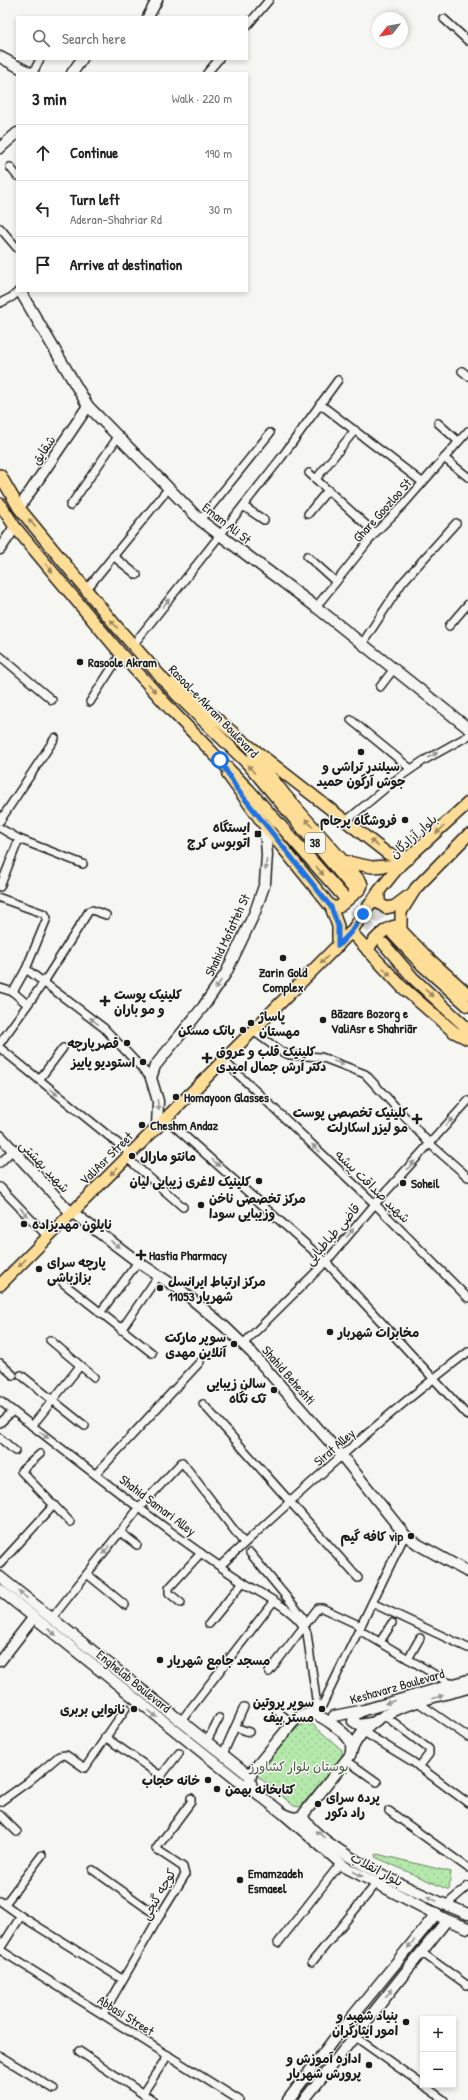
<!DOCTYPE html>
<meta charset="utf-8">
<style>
:root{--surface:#fff;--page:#f6f6f6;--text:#222;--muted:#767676;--line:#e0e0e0}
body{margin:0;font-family:"Patrick Hand","Playpen Sans Arabic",sans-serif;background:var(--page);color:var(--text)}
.controls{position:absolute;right:12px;bottom:12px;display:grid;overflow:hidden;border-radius:0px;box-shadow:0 2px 6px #0003}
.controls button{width:36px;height:36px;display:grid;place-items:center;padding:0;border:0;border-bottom:1px solid var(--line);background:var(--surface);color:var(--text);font:20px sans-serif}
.compass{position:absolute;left:372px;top:12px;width:36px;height:36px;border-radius:50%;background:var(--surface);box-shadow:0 2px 6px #0003;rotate:239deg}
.stop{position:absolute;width:12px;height:12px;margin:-9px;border:3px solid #1a73e8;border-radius:50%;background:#fff}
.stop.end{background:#1a73e8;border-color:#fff;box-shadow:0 1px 4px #0008}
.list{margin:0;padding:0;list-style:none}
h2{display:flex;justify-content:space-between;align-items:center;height:52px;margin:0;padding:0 16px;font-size:17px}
h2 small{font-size:13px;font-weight:400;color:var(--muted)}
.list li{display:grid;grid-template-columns:26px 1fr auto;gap:12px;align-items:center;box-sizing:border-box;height:56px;padding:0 16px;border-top:1px solid var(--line)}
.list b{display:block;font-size:15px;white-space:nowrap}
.list p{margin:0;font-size:13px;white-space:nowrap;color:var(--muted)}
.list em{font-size:13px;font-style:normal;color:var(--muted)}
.icon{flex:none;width:22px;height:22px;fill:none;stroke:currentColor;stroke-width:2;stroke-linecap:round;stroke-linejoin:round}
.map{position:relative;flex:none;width:468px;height:2100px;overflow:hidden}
.search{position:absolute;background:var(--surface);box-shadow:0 2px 6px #0003;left:16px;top:16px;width:232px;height:44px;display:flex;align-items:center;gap:10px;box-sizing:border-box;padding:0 14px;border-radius:0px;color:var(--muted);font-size:15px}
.panel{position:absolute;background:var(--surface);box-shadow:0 2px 6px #0003;left:16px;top:72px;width:232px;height:220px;border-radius:0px}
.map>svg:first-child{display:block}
.park{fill:url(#park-dots);stroke:#688264}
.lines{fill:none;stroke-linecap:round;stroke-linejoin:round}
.primary-tunnel{stroke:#d5d5d2;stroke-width:11;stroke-dasharray:11 5.5;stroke-linecap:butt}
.street-casing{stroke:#1c1c1c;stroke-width:10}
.secondary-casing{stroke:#1c1c1c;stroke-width:13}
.primary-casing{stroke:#1c1c1c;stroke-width:14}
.street{stroke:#f6f6f2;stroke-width:7}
.secondary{stroke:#f6f6f2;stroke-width:10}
.primary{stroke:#fedd96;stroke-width:11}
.oneway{fill:#98865f}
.oneway2{fill:#949492}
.route{stroke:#1a73e8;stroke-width:5}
.poi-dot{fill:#1c1c1c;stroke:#f6f6f2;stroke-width:1.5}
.labels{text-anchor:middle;stroke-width:3;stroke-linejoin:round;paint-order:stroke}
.shield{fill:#f6f6f2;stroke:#5d5d5c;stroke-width:1}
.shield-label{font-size:12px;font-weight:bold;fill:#1c1c1c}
.street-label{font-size:13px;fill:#1c1c1c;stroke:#f6f6f2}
.poi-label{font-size:13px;font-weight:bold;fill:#1c1c1c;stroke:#f6f6f2;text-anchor:start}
.park-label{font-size:13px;fill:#4a5a47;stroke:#f6f6f2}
</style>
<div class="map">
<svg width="468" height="2100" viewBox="0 0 468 2100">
<defs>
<pattern id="park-dots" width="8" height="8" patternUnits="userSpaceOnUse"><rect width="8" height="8" fill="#b5e9ab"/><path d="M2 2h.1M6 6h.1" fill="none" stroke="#9bc793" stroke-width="1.8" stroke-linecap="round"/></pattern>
</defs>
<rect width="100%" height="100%" fill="#f6f6f2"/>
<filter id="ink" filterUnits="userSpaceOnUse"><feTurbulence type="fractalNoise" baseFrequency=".025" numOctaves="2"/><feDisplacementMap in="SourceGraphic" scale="8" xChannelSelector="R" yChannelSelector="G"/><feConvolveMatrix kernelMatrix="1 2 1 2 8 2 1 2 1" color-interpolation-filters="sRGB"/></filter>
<g filter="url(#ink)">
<!-- park -->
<g class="park">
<polygon points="305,1723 312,1724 342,1750 342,1758 300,1807 294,1806 255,1774 298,1727"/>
<polygon points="377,1854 451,1872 449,1890 375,1857"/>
</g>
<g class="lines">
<!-- primary-tunnel -->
<g class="primary-tunnel">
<polyline points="352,887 393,934"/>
<polyline points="343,896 384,944"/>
</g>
<!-- street casing -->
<g class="street-casing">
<g id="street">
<polyline points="444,19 468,41"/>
<polyline points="247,26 269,0"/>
<polyline points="33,73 40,59"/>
<polyline points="207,73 219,59"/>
<polyline points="10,167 17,176"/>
<polyline points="0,228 17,248"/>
<polyline points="0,303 12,297 19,291"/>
<polyline points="462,371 468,376"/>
<polyline points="320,404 422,482"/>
<polyline points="438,423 458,441"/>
<polyline points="444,458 468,477"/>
<polyline points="309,473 375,533"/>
<polyline points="316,479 355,430"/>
<polyline points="70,506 118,437"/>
<polyline points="243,506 264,520"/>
<polyline points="308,514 328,490"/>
<polyline points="200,520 270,433"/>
<polyline points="113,556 137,575"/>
<polyline points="307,556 336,582"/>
<polyline points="86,590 168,489"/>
<polyline points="316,607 375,533 404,504 468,431"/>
<polyline points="449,626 468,604"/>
<polyline points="362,644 402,583 456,523"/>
<polyline points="133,645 281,458 338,380"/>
<polyline points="0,656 52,700"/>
<polyline points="380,687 393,670"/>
<polyline points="90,702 121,654"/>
<polyline points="351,720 411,769"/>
<polyline points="0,821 55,738"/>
<polyline points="346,821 394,781 423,761 468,736"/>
<polyline points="0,828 19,839 83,864"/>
<polyline points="0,887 19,839"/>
<polyline points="0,898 45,914 47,918 26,969 13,992"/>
<polyline points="26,969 104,1028 151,1078"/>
<polyline points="0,988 13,992 27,1004"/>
<polyline points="253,1031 282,1052 290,1055 321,1057 365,1074 430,1144 468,1177"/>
<polyline points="0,1043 44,982 89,911 92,910 106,915"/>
<polyline points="0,1048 131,1154"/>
<polyline points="224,1061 375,1204 468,1298"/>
<polyline points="39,1080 63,1048"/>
<polyline points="166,1119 326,1262 468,1416"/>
<polyline points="127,1158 183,1207"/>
<polyline points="0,1163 13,1150"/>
<polyline points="0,1187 48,1237"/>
<polyline points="63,1283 152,1353"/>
<polyline points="100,1313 138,1262"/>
<polyline points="121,1330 159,1275"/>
<polyline points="50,1340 94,1377"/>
<polyline points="243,1344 326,1262 375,1204 468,1101"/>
<polyline points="0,1363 13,1375"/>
<polyline points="21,1375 85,1426"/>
<path d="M 0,1401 C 81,1463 161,1528 246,1584 C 266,1597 298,1611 307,1633 L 318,1714"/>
<polyline points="203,1404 358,1578"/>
<polyline points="0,1423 13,1411"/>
<polyline points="32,1426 80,1366"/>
<polyline points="0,1438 15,1451"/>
<polyline points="40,1454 21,1471 70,1522"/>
<polyline points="96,1474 200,1362"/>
<polyline points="120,1532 137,1545"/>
<polyline points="250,1553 303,1617 304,1625"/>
<polyline points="0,1564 54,1505"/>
<path d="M 220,1566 C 300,1492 381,1418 468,1352"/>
<polyline points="87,1574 125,1605"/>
<polyline points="181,1603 169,1593 169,1588 201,1553"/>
<polyline points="372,1603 468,1648"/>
<polyline points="52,1618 139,1508 182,1462 244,1543"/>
<polyline points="209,1624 243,1582"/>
<polyline points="359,1630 451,1684"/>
<polyline points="380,1642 392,1623"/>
<polyline points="408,1659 420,1638"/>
<polyline points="269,1672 318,1608 322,1608 361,1626"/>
<polyline points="419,1703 468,1737"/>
<polyline points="277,1711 292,1723"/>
<polyline points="318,1714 405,1535"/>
<polyline points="384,1715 429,1749 429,1754 419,1767"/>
<polyline points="181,1721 273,1602"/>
<polyline points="235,1727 249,1732"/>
<polyline points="362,1731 413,1762 468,1803"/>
<polyline points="105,1737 161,1776 179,1753"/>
<polyline points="207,1741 219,1718"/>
<polyline points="223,1754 244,1707"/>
<polyline points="346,1760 377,1782"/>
<polyline points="0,1802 28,1782 59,1756 66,1755 85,1768 126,1708"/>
<polyline points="389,1811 468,1868"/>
<polyline points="0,1815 17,1832"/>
<polyline points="93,1870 159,1917"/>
<polyline points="0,1901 21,1916 122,1979"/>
<polyline points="5,1904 42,1855"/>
<polyline points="446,1905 468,1886"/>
<polyline points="278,1943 340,1864"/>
<polyline points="0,1949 21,1916"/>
<polyline points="0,1950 239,2100"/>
<polyline points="421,1952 467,1985"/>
<polyline points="312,1962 376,1884"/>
<polyline points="103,2014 159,1917 185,1875 183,1867 156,1849 191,1802 191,1798"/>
<polyline points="354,2036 423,2085"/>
<polyline points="79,2051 152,2100"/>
<polyline points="0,2056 54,2089"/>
<polyline points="423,2085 444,2100"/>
<polyline points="143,2093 168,2055"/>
</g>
</g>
<!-- secondary casing -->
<g class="secondary-casing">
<g id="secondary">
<polyline points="148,17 157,0"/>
<polyline points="0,57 30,73"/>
<polyline points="72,73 82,59"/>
<polyline points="0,148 17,133"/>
<polyline points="20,291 88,406 200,520 316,607 468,728"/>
<polyline points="19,508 88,406"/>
<polyline points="0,549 15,527"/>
<polyline points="157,1128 158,1101 151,1078 155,1066 203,1007 226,973 255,912 265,883 267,855 265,826"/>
<polyline points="0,1136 71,1213"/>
<polyline points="72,1212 138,1262 182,1291 224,1326 252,1353 342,1456 405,1535 419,1545 468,1572"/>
<polyline points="0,1577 246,1773 252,1772"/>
<polyline points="0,1590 237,1780 253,1790"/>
<polyline points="0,1661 34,1617"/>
<polyline points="362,1711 355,1715 353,1721 359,1725 371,1723"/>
<path d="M 311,1713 C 321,1715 345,1732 350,1741 C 352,1745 351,1750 351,1754 L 302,1816 L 294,1818 L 285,1815 L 253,1790 L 250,1780 L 252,1772 L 294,1721 L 300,1716 Z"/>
<polyline points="334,1716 364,1710 468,1680"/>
<path d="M 351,1752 C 368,1707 427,1700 468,1688"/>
<polyline points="286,1816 345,1867 447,1920 468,1928"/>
<path d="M 302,1816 C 322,1852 428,1898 468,1914"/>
<polyline points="288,2100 334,2039 436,1914"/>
<polyline points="304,2100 447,1920"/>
</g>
</g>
<!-- primary casing -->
<g class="primary-casing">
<g id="primary">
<polyline points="0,475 19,508 117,627 178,696 247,763 352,887"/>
<polyline points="0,504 15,527 121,654 172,711 248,789 343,896"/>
<polyline points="174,683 243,741 388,854 398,857 409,858"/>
<polyline points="253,754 285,795 343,861 372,867 400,865"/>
<polyline points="228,775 265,826 331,907 338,926 338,946"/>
<polyline points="379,891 379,903 386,908 395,906 407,897"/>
<polyline points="331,907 339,907 360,889 362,885 361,882 343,861"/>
<polyline points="401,930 401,912 416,888 468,835"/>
<polyline points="351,932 402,987 454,1032 468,1039"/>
<polyline points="393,934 422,965 468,1006"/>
<polyline points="384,944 413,978 468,1029"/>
<path d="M 368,951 C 370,942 388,925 397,926 L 428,958 L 468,994"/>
<polyline points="0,1285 351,932 379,891 400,865 468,803"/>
</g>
</g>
<!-- street -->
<use href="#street" class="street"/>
<!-- secondary -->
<use href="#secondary" class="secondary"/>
<!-- primary -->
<use href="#primary" class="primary"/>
</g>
<!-- one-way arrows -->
<defs><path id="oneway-solid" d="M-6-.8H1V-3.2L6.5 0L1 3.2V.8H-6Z"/></defs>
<g class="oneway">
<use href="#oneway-solid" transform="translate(32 523) rotate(-128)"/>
<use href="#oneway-solid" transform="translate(49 568) rotate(50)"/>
<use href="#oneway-solid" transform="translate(114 624) rotate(-130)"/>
<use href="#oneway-solid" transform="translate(152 688) rotate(49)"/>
<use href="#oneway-solid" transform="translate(251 769) rotate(-131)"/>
<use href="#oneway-solid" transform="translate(309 823) rotate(-131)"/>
<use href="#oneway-solid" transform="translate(440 830) rotate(138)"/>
<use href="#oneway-solid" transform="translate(374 843) rotate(-142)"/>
<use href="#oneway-solid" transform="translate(320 871) rotate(49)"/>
<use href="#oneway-solid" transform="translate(324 960) rotate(135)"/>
<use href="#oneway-solid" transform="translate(387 972) rotate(47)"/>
<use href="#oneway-solid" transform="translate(429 993) rotate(43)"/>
<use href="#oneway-solid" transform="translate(114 1171) rotate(135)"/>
<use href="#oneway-solid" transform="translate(22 1263) rotate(135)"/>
</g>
<g class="oneway2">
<use href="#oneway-solid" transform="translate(166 603) rotate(-51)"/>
<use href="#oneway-solid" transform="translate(433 755) rotate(-30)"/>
<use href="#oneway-solid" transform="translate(266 865) rotate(95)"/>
<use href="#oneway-solid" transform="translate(218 985) rotate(123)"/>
<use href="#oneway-solid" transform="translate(94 1021) rotate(-142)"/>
<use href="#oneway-solid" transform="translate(339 1063) rotate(20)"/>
<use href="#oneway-solid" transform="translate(54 1092) rotate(39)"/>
<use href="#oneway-solid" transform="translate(158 1105) rotate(84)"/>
<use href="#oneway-solid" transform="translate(449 1122) rotate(-48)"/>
<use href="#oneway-solid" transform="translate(316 1148) rotate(-137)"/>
<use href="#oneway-solid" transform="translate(216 1163) rotate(42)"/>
<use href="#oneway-solid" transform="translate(411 1165) rotate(-48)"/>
<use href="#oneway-solid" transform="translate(24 1212) rotate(47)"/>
<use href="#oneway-solid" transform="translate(350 1233) rotate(-50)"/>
<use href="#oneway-solid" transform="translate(115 1244) rotate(37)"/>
<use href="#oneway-solid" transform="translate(44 1435) rotate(37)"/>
<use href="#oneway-solid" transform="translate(106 1550) rotate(128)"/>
<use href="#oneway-solid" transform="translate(23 1595) rotate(-142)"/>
<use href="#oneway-solid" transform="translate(52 1632) rotate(39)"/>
<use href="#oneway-solid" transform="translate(438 1697) rotate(-17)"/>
<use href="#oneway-solid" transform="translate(390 1702) rotate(163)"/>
<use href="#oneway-solid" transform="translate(153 1714) rotate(39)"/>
<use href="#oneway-solid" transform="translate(320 1834) rotate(-141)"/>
<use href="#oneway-solid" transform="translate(358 1874) rotate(28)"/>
<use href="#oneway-solid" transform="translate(432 1899) rotate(-155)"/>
<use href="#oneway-solid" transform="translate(411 1944) rotate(130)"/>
<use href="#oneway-solid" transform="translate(389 1993) rotate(-51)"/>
</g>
</g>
<g class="lines" filter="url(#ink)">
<!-- route -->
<polyline class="route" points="220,760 237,789 331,907 338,926 338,946 351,932 363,914"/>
</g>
<!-- markers -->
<g class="poi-dot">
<circle cx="80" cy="662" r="4"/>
<circle cx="361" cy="752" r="4"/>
<circle cx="405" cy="820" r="4"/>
<rect x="254" y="830" width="8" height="8" rx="2"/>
<circle cx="283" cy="958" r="4"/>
<path d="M103 995h4v4h4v4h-4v4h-4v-4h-4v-4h4z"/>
<circle cx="323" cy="1020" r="4"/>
<circle cx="251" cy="1023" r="4"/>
<circle cx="243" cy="1030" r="4"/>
<circle cx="127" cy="1043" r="4"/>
<path d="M205 1052h4v4h4v4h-4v4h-4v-4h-4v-4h4z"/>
<circle cx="143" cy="1062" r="4"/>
<circle cx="176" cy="1097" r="4"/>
<path d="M415 1113h4v4h4v4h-4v4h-4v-4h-4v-4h4z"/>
<circle cx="142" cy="1125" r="4"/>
<circle cx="132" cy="1156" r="4"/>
<circle cx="259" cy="1181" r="4"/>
<circle cx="403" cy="1183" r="4"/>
<circle cx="201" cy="1205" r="4"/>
<circle cx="24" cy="1224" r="4"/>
<path d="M139 1249h4v4h4v4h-4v4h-4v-4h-4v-4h4z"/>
<circle cx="39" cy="1269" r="4"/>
<circle cx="160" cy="1288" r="4"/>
<circle cx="330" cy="1332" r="4"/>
<circle cx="234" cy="1344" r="4"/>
<circle cx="274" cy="1390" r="4"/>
<circle cx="411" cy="1536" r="4"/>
<circle cx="160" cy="1660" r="4"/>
<circle cx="134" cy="1709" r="4"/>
<circle cx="322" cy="1709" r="4"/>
<circle cx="208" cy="1780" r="4"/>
<circle cx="217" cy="1789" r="4"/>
<circle cx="318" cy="1804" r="4"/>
<circle cx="240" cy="1880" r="4"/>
<circle cx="406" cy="2022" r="4"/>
<circle cx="369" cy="2065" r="4"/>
</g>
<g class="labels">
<!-- shield labels -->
<rect class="shield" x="305" y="833" width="20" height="20" rx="3"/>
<g class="shield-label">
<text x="315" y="847">38</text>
</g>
<!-- street labels -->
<g class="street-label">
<text transform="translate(43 450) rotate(-56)" y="5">شقایق</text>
<text transform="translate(382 510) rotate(-48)" y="5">Ghare Goozloo St</text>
<text transform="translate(227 523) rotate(38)" y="5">Emam Ali St</text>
<text transform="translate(214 711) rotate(46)" y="5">Rasool-e Akram Boulevard</text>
<text transform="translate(413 836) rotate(-42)" y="5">بلوار آزادگان</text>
<text transform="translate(227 935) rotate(-65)" y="5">Shahid Mofatteh St</text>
<text transform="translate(106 1158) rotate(-45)" y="5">ValiAsr Street</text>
<text transform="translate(45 1166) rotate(47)" y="5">شهید بهشتی</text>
<text transform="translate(373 1186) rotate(44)" y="5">شهید صداقت پیشه</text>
<text transform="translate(332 1234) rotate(-49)" y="5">قاضی طباطبایی</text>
<text transform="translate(289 1375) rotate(49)" y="5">Shahid Beheshti</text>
<text transform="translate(334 1447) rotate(-41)" y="5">Sirat Alley</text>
<text transform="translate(158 1505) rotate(37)" y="5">Shahid Samari Alley</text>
<text transform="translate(134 1681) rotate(39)" y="5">Enghelab Boulevard</text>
<text transform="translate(397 1686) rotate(-16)" y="5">Keshavarz Boulevard</text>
<text transform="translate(377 1869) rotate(28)" y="5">بلوار انقلاب</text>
<text transform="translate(158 1894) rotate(-60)" y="5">کوچه گنجی</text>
<text transform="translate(126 2015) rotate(32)" y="5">Abbasi Street</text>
</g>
<!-- poi labels -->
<g class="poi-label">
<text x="88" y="667">Rasoole Akram</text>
<text x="361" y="771" text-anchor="middle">سیلندر تراشی و<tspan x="361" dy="15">جوش آرگون حمید</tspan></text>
<text x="397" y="825" text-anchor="end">فروشگاه پرجام</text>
<text x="250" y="832" text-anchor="end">ایستگاه<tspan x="250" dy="15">اتوبوس کرج</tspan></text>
<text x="283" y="977" text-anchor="middle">Zarin Gold<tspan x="283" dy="15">Complex</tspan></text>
<text x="114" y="999">کلینیک پوست<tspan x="114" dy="15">و مو باران</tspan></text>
<text x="331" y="1018">Bāzare Bozorg e<tspan x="331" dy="15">ValiAsr e Shahriār</tspan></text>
<text x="259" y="1021">پاساژ<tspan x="259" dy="15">مهستان</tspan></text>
<text x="235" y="1035" text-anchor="end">بانک مسکن</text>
<text x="119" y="1048" text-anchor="end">قصرپارچه</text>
<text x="216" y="1056">کلینیک قلب و عروق<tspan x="216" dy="15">دکتر آرش جمال امیدی</tspan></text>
<text x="135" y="1067" text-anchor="end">استودیو پاییز</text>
<text x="184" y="1102">Homayoon Glasses</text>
<text x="408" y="1117" text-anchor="end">کلینیک تخصصی پوست<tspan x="408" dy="15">مو لیزر اسکارلت</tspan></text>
<text x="150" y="1130">Cheshm Andaz</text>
<text x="140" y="1161">مانتو مارال</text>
<text x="251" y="1186" text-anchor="end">کلینیک لاغری زیبایی لیان</text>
<text x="411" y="1188">Soheil</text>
<text x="209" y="1203">مرکز تخصصی ناخن<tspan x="209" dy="15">وزیبایی سودا</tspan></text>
<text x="32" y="1229">نایلون مهدیزاده</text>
<text x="149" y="1260">Hastia Pharmacy</text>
<text x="47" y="1267">پارچه سرای<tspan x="47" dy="15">بزازباشی</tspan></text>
<text x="168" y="1286">مرکز ارتباط ایرانسل<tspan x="168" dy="15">11053 شهریار</tspan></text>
<text x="338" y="1337">مخابرات شهربار</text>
<text x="226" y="1342" text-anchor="end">سوپر مارکت<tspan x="226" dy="15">آنلاین مهدی</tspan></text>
<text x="266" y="1388" text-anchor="end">سالن زیبایی<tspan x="266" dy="15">تک نگاه</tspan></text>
<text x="403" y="1541" text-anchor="end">کافه گیم vip</text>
<text x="168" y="1665">مسجد جامع شهریار</text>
<text x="314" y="1707" text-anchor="end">سوپر پروتین<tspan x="314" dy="15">مستر بیف</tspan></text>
<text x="126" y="1714" text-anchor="end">نانوایی بربری</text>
<text x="200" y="1785" text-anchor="end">خانه حجاب</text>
<text x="225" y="1794">کتابخانه بهمن</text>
<text x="326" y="1802">پرده سرای<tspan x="326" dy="15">راد دکور</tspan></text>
<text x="248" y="1878">Emamzadeh<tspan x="248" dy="15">Esmaeel</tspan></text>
<text x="398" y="2020" text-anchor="end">بنیاد شهید و<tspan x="398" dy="15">امور ایثارگران</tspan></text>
<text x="361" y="2063" text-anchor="end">اداره آموزش و<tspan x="361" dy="15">پرورش شهریار</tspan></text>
</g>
<!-- park labels -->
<g class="park-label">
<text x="299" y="1771">بوستان بلوار کشاورز</text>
</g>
</g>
</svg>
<div class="controls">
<button>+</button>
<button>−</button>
</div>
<svg class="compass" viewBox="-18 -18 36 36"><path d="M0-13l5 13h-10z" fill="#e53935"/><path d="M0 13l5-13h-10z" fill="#767676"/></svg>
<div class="stop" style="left:220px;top:760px"></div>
<div class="stop end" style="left:363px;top:914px"></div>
<div class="search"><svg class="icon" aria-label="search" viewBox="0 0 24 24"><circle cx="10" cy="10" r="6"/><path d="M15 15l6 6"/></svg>Search here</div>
<section class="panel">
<h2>3 min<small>Walk · 220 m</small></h2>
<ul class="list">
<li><svg class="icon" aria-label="ahead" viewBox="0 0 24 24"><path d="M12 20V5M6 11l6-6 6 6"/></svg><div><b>Continue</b></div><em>190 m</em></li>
<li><svg class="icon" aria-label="left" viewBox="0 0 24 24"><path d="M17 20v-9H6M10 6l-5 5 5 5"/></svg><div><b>Turn left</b><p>Aderan-Shahriar Rd</p></div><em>30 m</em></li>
<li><svg class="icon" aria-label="arrive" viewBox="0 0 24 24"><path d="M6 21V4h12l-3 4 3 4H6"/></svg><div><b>Arrive at destination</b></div></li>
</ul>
</section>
</div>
